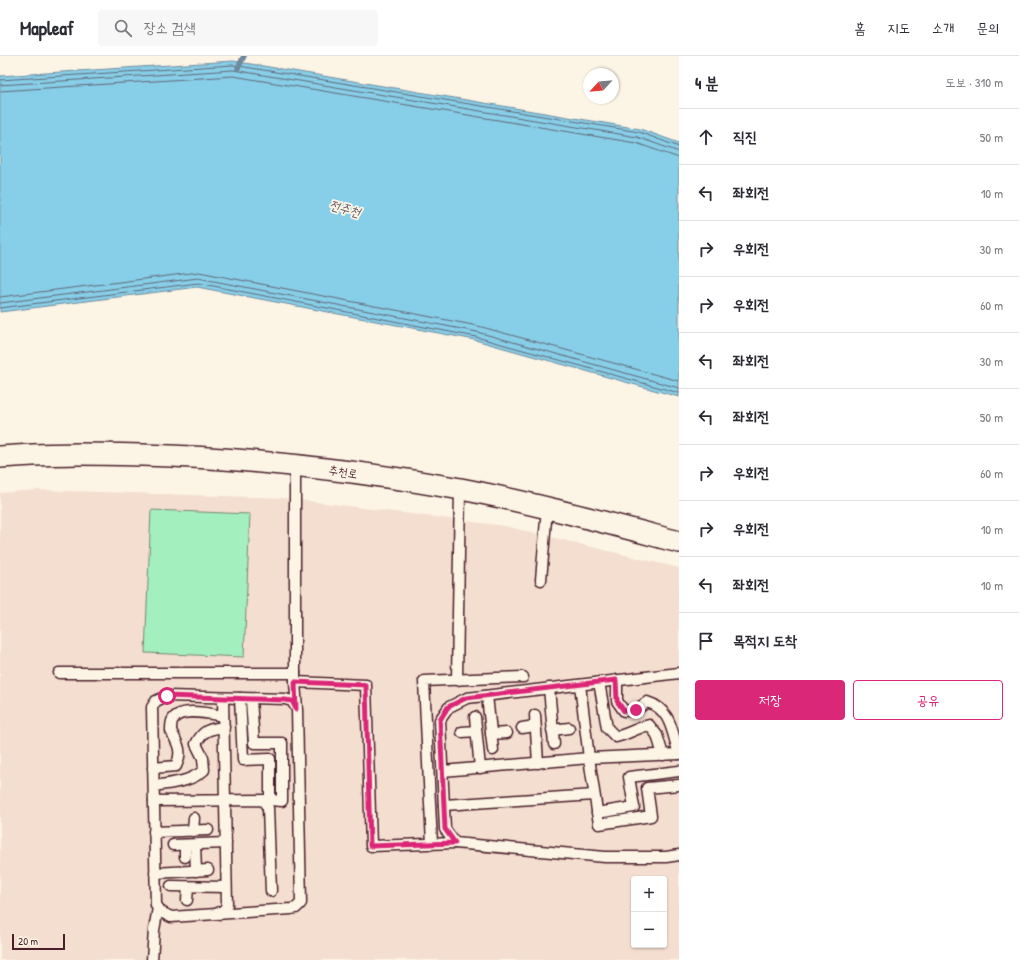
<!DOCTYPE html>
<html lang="ko">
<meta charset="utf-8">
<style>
:root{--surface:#fff;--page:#f7f7f7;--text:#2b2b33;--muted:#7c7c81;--line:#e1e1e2;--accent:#db2777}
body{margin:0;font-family:"Patrick Hand","Poor Story",sans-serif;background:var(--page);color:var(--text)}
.controls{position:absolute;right:12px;bottom:12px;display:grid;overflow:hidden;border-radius:4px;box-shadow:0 1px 3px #0004}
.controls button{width:36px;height:36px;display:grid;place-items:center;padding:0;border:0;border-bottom:1px solid var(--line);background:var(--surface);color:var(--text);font:20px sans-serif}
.compass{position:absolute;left:583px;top:12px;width:36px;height:36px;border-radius:50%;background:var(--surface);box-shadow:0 1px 3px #0004;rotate:244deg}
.scale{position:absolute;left:12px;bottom:10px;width:53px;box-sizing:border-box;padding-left:4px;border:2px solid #4a1f2b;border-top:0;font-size:11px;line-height:14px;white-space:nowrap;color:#4a1f2b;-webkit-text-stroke:3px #fcf5e5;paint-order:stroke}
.stop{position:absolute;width:12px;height:12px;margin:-9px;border:3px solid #db2777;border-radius:50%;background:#fff}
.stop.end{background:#db2777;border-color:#fff;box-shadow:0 1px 4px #0008}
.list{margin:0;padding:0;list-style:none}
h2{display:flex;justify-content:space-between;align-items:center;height:52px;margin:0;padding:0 16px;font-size:17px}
h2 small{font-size:13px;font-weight:400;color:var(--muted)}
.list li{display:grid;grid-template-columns:26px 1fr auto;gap:12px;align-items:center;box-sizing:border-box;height:56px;padding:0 16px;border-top:1px solid var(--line)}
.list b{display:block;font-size:15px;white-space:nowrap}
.list em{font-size:13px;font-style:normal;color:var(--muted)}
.actions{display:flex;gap:8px;padding:12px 16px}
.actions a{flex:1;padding:9px 0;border:1px solid var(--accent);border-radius:4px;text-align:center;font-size:14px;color:var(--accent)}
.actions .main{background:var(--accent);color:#fff}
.icon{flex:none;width:22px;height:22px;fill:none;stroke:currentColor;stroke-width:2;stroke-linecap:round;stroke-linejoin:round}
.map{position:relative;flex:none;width:679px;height:904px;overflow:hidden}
header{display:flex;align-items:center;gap:24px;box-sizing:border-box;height:56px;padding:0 20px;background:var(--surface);border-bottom:1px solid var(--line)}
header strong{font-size:19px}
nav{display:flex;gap:22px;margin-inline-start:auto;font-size:14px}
.search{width:280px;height:36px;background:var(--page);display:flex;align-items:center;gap:10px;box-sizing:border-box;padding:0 14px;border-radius:4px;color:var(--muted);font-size:15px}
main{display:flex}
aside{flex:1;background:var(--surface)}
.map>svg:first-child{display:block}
.built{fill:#f4ded0;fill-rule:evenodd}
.green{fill:#a4efbe;stroke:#778774}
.water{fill:#87cfe8;stroke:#6f899c}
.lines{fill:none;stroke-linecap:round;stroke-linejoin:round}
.shore{stroke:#626577;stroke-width:1}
.stream{stroke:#6f899c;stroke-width:5.5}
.lane-casing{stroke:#4a1f2b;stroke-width:13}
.street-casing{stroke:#4a1f2b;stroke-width:24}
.lane{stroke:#fcf5e5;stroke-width:10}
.street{stroke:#fcf5e5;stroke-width:21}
.route{stroke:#db2777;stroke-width:5}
.labels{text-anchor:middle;stroke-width:3.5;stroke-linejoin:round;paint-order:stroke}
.street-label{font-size:12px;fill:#4a1f2b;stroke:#fcf5e5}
.water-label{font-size:13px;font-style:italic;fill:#5c5464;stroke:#fcf5e5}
</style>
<header>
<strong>Mapleaf</strong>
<div class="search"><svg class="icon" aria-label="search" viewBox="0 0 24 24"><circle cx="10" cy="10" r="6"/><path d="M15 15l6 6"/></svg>장소 검색</div>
<nav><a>홈</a><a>지도</a><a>소개</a><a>문의</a></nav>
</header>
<main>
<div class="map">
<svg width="679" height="904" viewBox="0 0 679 904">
<rect width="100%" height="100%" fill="#fcf5e5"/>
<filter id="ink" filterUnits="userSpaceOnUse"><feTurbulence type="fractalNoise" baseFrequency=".025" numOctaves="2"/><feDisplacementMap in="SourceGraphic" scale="8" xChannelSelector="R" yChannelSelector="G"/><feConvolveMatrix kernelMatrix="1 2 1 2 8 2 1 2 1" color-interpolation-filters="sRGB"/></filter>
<g filter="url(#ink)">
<!-- built -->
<path class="built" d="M 36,434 L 285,442 L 505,470 L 679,512 L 679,904 L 0,904 L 0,437 ZM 634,823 L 664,823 L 664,889 L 634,889 Z"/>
<!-- green -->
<polygon class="green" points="151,454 250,458 244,601 145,597"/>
<!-- water -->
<polygon class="water" points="233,5 640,73 679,87 679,341 475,284 197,231 0,256 0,20"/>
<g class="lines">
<!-- shore -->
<g class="shore">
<polyline points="0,24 233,9 639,76 679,91"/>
<polyline points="0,29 233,14 637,81 679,96"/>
<polyline points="0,35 233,20 636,87 679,102"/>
<polyline points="0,241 199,216 478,270 679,325"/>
<polyline points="0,247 198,222 477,276 679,332"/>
<polyline points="0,252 198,227 476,281 679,337"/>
</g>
<!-- stream -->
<polyline class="stream" points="238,12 244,0"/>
<!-- lane casing -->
<g class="lane-casing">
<g id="lane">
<polyline points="295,408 295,626 297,653 301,847 296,852 291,853 171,861 161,856 156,849 152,651 156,645 167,640 285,643 292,645 297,653"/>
<polyline points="541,524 547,452"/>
<polyline points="59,617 295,617"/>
<polyline points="679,617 467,642 449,651 440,664 445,773 455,787 605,801 666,801 679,799"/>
<polyline points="457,624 460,433"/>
<path d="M 617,624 L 617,645 L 624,655 L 636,654 L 647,646 C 671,653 672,676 679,698"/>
<polyline points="295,626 366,629 371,790 455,787"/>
<path d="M 599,626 L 607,672 L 616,681 C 628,678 637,672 649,669 L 657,679 L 663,699"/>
<polyline points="580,629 589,702 599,768 651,760 647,732 679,729"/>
<polyline points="549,632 554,688"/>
<polyline points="487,640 493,694"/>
<polyline points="240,642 243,704 270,703 270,744 265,744"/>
<polyline points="251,643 254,687 282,687 282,745 270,744"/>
<polyline points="535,659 538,707"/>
<polyline points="475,661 480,712"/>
<polyline points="522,672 535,670"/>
<polyline points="552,674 569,672"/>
<polyline points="462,676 476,675"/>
<polyline points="491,678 507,677"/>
<path d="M 153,712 L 176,710 C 183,696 178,688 171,675 C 171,672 171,668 172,665 C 179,650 211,658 223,660"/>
<polyline points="443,715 589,702 679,698"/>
<path d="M 154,730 C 171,727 191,726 204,714 L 203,702 L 196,688 C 203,674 209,673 224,671"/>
<polyline points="154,745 263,744 268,752 271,835"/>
<polyline points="444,749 594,739"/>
<polyline points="597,757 634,751 629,721 679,715"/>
<polyline points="193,775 194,762"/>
<polyline points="154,776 208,774"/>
<polyline points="432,788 424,625 523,621"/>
<polyline points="173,789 226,787"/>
<polyline points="185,789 185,801"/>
<polyline points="195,789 196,815"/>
<polyline points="155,817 208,814"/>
<polyline points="171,830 226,831"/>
<polyline points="187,844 188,831"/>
<polyline points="218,857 224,854 227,849 223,642"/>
<polyline points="152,904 154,874 158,852"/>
</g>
</g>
<!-- street casing -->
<g class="street-casing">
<path id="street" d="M 0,401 C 47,397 94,398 142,399 C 249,402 355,414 461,433 C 534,447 607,467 679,486"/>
</g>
<!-- lane -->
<use href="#lane" class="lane"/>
<!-- street -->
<use href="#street" class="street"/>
</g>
</g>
<g class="lines" filter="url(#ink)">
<!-- route -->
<polyline class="route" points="167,640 285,644 292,645 296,653 295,626 366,629 370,790 455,787 445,773 440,664 448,651 466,642 616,624 617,645 624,655 636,654"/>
</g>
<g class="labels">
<!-- street labels -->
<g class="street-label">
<text transform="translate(343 416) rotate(9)" y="4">추천로</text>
</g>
<!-- water labels -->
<g class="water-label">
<text transform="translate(345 152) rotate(16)" y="5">전주천</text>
</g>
</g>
</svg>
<div class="controls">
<button>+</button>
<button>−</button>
</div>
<svg class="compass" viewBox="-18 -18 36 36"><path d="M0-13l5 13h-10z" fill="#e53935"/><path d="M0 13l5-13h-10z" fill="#7c7c81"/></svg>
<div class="scale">20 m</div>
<div class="stop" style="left:167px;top:640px"></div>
<div class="stop end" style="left:636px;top:654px"></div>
</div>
<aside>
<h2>4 분<small>도보 · 310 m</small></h2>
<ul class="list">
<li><svg class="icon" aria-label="ahead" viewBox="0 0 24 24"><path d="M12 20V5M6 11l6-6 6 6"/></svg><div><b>직진</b></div><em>50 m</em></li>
<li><svg class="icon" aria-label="left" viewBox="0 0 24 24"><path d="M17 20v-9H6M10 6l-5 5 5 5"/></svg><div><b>좌회전</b></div><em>10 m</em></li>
<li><svg class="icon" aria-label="right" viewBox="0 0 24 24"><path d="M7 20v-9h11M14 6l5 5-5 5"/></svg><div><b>우회전</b></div><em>30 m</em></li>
<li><svg class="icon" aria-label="right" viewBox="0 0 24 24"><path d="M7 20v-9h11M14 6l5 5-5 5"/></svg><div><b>우회전</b></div><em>60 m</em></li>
<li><svg class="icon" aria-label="left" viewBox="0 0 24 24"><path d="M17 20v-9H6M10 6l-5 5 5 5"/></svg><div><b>좌회전</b></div><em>30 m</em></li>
<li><svg class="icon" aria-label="left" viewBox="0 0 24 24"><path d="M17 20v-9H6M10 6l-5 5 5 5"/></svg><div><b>좌회전</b></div><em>50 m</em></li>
<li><svg class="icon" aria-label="right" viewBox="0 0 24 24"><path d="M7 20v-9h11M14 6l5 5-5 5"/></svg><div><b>우회전</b></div><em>60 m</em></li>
<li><svg class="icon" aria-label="right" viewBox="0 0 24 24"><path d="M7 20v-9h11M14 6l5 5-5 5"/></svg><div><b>우회전</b></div><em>10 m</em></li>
<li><svg class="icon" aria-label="left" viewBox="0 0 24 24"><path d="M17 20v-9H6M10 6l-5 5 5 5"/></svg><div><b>좌회전</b></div><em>10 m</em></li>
<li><svg class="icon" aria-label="arrive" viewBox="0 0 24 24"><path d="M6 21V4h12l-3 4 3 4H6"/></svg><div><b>목적지 도착</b></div></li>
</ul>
<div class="actions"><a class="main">저장</a><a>공유</a></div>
</aside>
</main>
